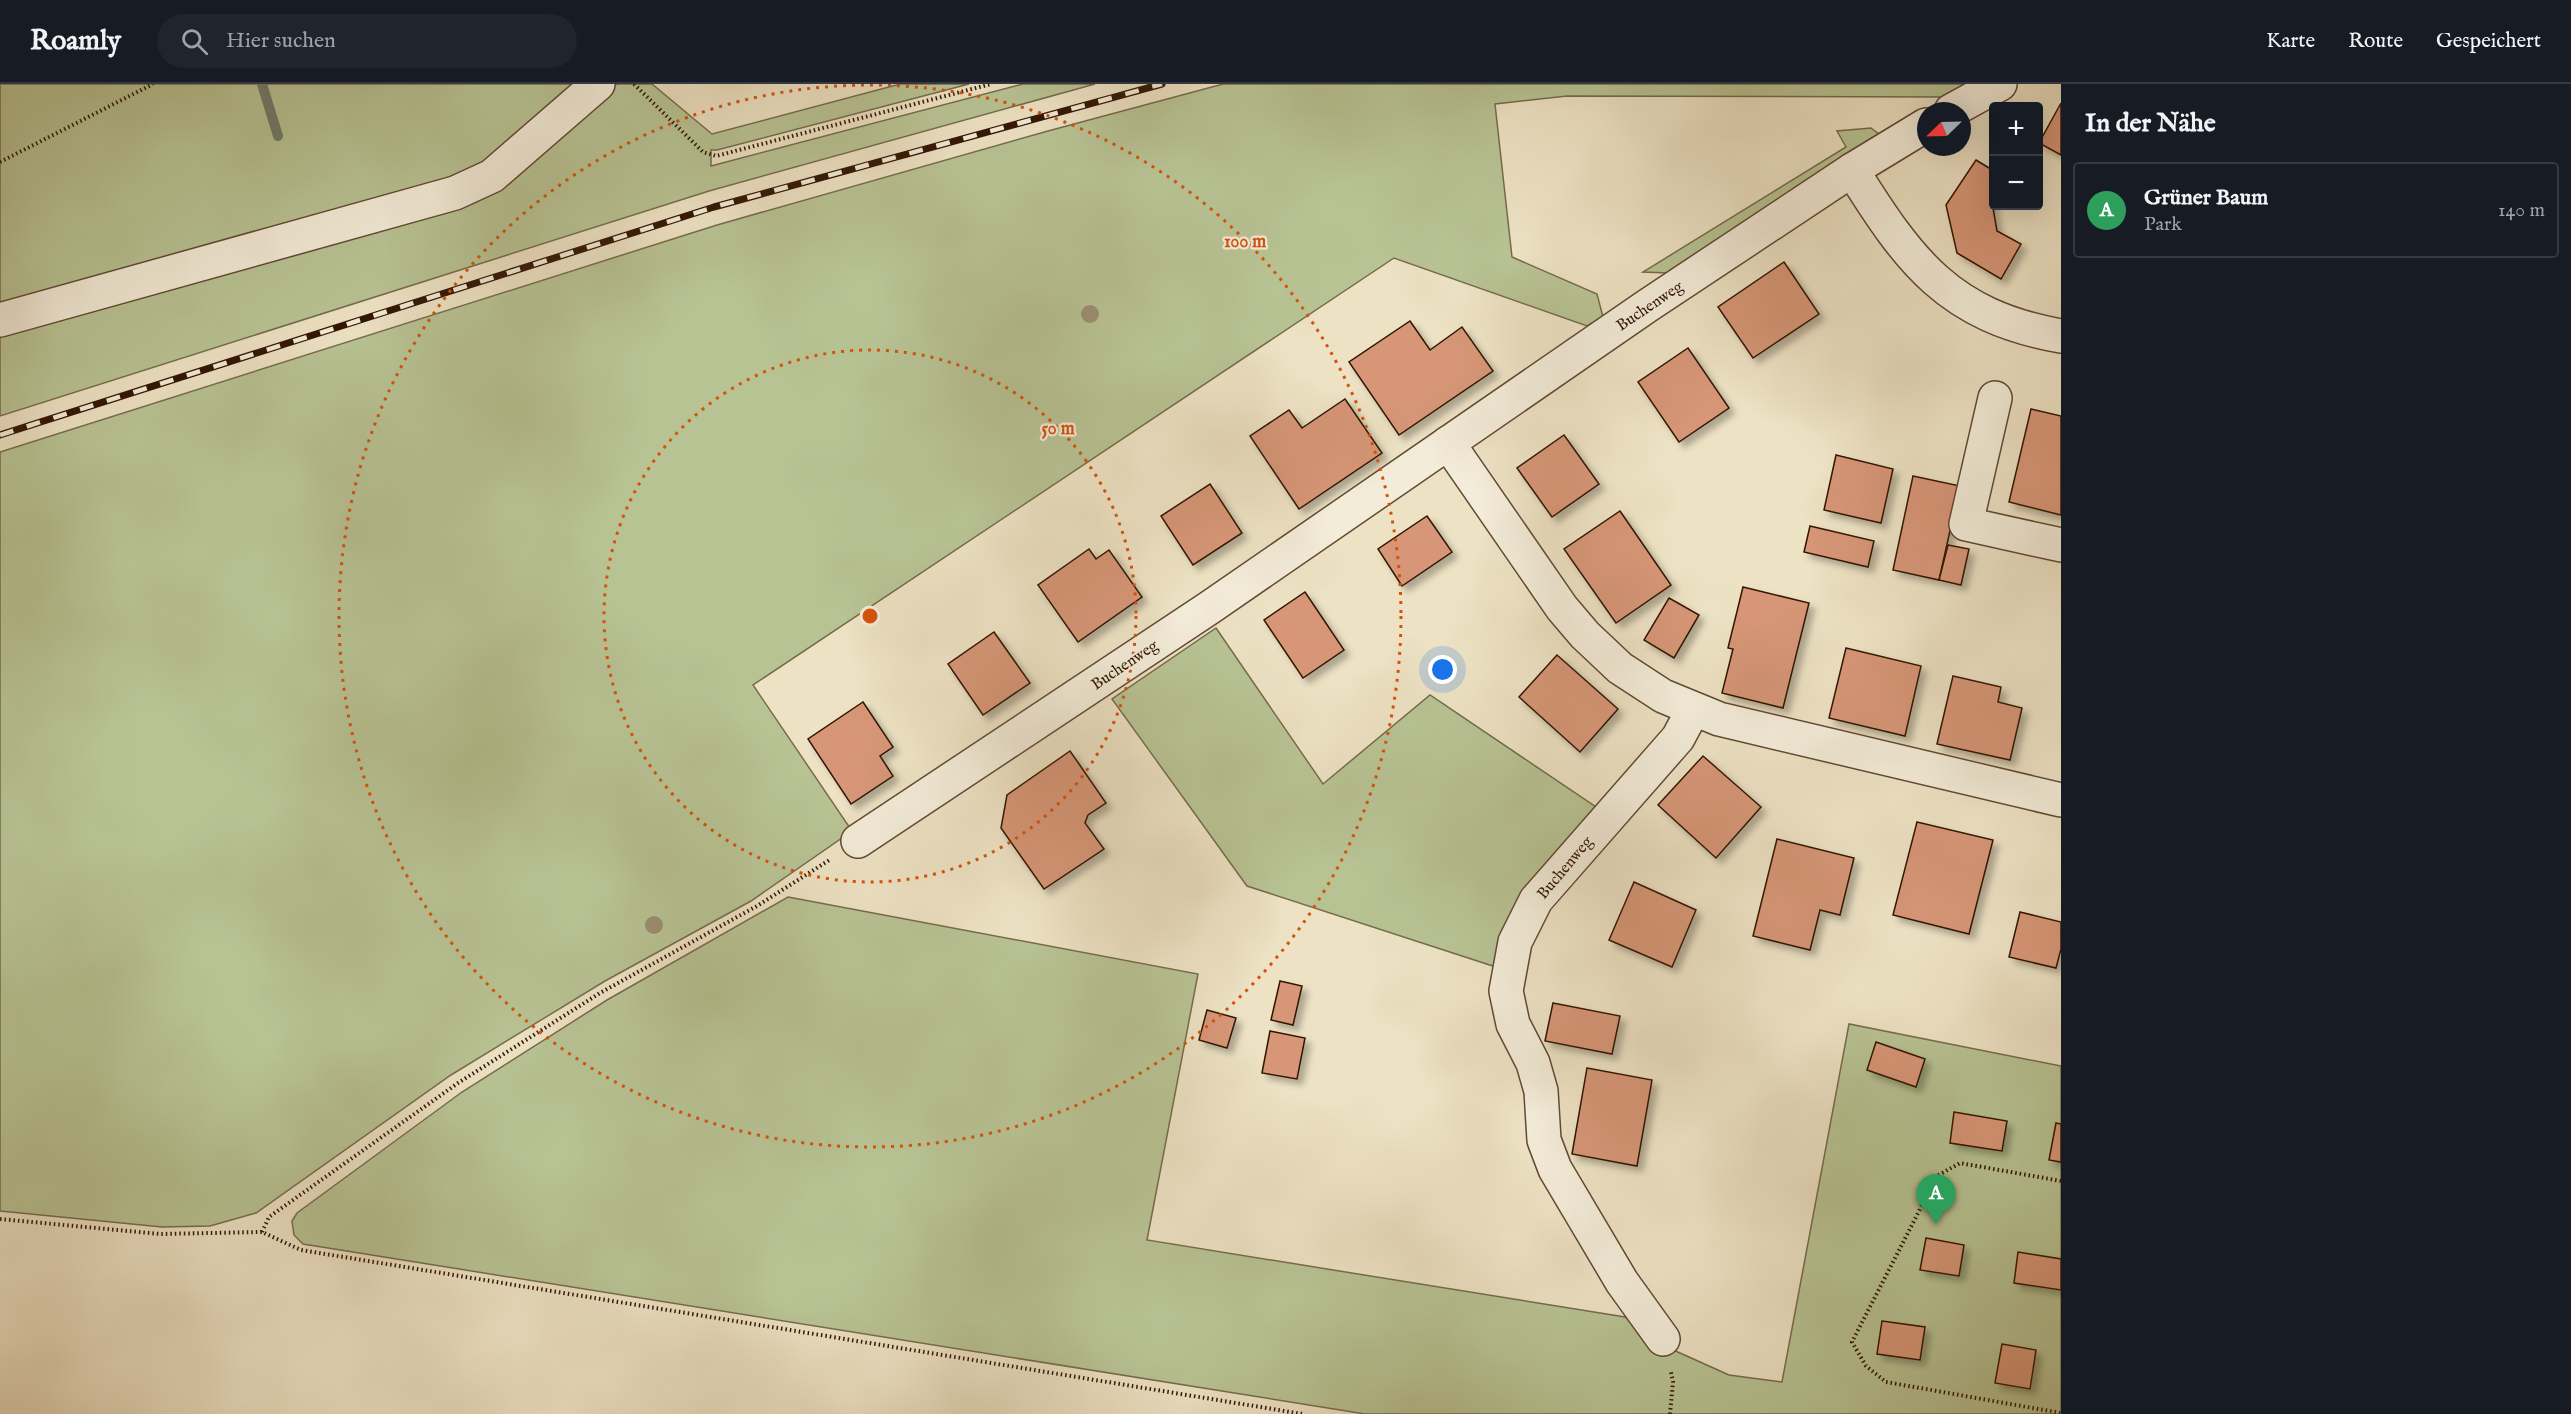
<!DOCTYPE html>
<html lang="de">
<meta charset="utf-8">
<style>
:root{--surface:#171b24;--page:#20242c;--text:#f1f3f6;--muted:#9ea1a6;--line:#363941;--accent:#d93025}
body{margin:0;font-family:"IM FELL English",serif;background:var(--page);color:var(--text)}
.controls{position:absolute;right:18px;top:18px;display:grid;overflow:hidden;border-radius:6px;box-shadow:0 6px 24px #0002}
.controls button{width:54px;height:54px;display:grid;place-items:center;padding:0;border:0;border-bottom:2px solid var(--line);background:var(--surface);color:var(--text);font:30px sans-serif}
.compass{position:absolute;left:1917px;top:18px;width:54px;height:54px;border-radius:50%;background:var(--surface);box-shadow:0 6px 24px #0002;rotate:247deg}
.you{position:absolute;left:1443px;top:586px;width:21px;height:21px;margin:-15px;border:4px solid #fff;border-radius:50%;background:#1a73e8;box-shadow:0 0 0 9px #1a73e833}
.badge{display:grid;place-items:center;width:39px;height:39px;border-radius:50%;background:var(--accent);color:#fff;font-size:20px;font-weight:700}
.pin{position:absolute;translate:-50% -50px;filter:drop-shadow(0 2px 3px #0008)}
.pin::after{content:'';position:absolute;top:32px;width:21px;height:18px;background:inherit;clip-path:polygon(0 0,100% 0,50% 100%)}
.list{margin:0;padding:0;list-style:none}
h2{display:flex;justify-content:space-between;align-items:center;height:78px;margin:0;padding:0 24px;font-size:26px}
h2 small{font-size:20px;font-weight:400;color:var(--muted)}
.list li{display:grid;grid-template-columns:39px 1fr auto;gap:18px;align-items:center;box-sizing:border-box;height:96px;margin:0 12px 12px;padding:0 12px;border:2px solid var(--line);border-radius:6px}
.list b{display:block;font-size:22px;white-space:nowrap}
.list p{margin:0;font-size:20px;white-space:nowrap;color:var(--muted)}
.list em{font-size:20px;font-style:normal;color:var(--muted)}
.icon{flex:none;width:33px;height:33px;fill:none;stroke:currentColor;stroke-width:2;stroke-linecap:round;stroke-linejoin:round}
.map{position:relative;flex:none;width:2061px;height:1330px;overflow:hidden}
header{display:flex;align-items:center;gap:36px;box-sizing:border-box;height:84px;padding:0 30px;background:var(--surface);border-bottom:2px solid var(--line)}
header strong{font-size:28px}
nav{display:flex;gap:33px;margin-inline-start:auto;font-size:21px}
.search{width:420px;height:54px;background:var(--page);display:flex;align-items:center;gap:15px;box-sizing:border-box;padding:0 21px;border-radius:33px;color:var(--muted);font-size:22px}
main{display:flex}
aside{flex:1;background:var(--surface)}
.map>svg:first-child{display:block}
.green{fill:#b8c394;stroke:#756c4c;stroke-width:1.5}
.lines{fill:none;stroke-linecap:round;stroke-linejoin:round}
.stream{stroke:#707b6b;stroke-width:10}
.building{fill:#d69677;stroke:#321603;stroke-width:1.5;filter:url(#shadow)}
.minor-casing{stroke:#614933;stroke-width:36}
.path{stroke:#321603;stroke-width:4;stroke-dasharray:1.5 3;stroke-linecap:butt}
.minor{stroke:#f3ecd9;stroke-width:33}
.rail-casing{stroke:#321603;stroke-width:7}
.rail{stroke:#f3ecd9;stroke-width:4.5;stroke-dasharray:14;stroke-linecap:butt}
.tree{fill:#9c8e72}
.ring{fill:none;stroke:#d6520b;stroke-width:3;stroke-dasharray:3 6}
.labels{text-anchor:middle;stroke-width:4.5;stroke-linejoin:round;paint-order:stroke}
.street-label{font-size:16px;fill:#321603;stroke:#f3ecd9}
.centre{fill:#d6520b;stroke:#f3ecd9;stroke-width:3}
.ring-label{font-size:18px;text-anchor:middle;font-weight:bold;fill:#d6520b;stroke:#f3ecd9;stroke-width:4.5;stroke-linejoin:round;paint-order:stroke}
</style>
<header>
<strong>Roamly</strong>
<div class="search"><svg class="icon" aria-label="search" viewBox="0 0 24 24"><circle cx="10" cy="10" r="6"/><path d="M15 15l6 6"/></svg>Hier suchen</div>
<nav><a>Karte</a><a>Route</a><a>Gespeichert</a></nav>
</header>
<main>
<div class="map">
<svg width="2061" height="1330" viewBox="0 0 2061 1330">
<defs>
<filter id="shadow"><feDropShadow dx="5.5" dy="5.5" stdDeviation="3" flood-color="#0004"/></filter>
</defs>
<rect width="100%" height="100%" fill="#ede2c4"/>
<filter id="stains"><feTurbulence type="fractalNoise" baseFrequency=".00333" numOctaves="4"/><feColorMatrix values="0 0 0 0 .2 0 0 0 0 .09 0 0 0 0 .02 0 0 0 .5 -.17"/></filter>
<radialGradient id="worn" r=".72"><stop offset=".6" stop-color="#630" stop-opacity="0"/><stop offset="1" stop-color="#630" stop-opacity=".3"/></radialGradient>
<!-- green -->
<g class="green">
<polygon points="0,0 578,0 488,79 452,97 0,222"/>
<polygon points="617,0 652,0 712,50 900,0 969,0 717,66 711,66 711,82 1023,0 1095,0 709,107 0,332 0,249 499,103"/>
<polygon points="1223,0 1970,0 1946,13 1567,12 1495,20 1512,173 1597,210 1603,233 1587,242 1394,174 753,601 852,747 751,817 605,897 451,991 256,1129 210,1142 162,1143 0,1127 0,368 717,141 1048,47"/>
<polygon points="1871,44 1879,50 1670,189 1643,188 1846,63 1837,47"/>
<polygon points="1216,544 1323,700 1430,611 1602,727 1499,884 1247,802 1112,615"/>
<polygon points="788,813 1198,890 1147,1156 1625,1233 1660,1260 1729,1291 1782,1298 1849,940 2061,982 2061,1330 1365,1330 303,1160 294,1151 292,1137 297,1129 462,1008 607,916"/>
</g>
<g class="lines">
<!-- stream -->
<polyline class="stream" points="262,0 278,52"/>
</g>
<!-- building -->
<g class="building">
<polygon points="2061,19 2061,71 2039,59"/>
<polygon points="1976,76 1994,87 1993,124 1997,147 2021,160 2001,195 1957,169 1946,121"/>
<polygon points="1784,178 1819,230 1753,274 1718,223"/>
<polygon points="1410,237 1430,266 1462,243 1493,287 1399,351 1349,278"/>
<polygon points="1688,264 1729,324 1679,358 1638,298"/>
<polygon points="1345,315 1382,369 1299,425 1250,352 1289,326 1302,344"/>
<polygon points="2031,325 2061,332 2061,431 2009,418"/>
<polygon points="1564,351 1599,400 1552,433 1517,384"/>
<polygon points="1836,371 1893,385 1881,439 1824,426"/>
<polygon points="1913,392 1960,402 1939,496 1893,486"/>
<polygon points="1210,400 1242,449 1193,481 1161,432"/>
<polygon points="1620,427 1671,501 1616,539 1564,465"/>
<polygon points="1427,432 1452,468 1402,502 1378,465"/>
<polygon points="1810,442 1874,457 1868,483 1804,468"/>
<polygon points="1948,461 1969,465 1961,501 1939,496"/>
<polygon points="1089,465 1096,475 1109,466 1142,513 1078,558 1038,501"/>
<polygon points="1743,503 1809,519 1783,624 1722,609 1733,565 1728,564"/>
<polygon points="1305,508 1344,566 1303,594 1264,536"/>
<polygon points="1669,514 1699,531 1674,574 1644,556"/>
<polygon points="994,548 1030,599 983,631 948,580"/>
<polygon points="1846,564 1921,582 1905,652 1829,634"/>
<polygon points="1557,571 1618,625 1580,668 1519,613"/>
<polygon points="1953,592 2001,603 1998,618 2022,624 2010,676 1937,660"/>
<polygon points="863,618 893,663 880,672 893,692 851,720 808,655"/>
<polygon points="1070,667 1106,719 1088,731 1085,739 1104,765 1044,805 1001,744 1007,711"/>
<polygon points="1703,672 1761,723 1716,774 1658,721"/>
<polygon points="1917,738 1993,756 1969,850 1893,831"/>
<polygon points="1777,755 1854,774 1840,831 1820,826 1810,866 1753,852"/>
<polygon points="1634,798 1696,826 1672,883 1609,856"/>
<polygon points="2020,828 2061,838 2061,865 2056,884 2009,873"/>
<polygon points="1280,897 1302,902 1293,941 1271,936"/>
<polygon points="1553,919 1620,932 1612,970 1545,957"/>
<polygon points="1207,926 1236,934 1227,964 1199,956"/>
<polygon points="1270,947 1305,954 1297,995 1262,989"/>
<polygon points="1876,958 1925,975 1916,1003 1867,986"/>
<polygon points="1587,984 1652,996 1637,1082 1572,1070"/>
<polygon points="1954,1028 2007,1037 2002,1067 1950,1059"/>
<polygon points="2056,1039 2061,1040 2061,1078 2049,1076"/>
<polygon points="1926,1154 1964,1161 1959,1192 1920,1186"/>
<polygon points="2018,1168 2061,1175 2061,1206 2014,1199"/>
<polygon points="1882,1237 1925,1243 1920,1276 1877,1270"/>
<polygon points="2002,1260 2036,1266 2030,1305 1995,1299"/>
</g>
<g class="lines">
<!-- minor casing -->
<g class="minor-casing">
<g id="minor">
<polyline points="1951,27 2000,0"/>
<path d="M 1852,86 C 1909,177 1948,232 2061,252"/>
<polyline points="0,236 455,109 492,92 598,0"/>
<polyline points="1995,314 1966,440 2061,461"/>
<polyline points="1448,359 1562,524 1585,551 1620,584 1663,612 1719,635 2061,716"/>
<polyline points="858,757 1209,524 1647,222 1852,86 1926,41"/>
<polyline points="1663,1255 1622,1198 1555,1085 1544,1056 1541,1007 1533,979 1513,940 1506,907 1515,858 1536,816 1678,654 1693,626"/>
</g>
</g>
<!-- path -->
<g class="path">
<polyline points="634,0 703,68 716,72 991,0"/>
<polyline points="0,78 153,0"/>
<polyline points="2061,1097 1960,1079 1937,1092 1852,1258 1866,1282 1886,1298 2061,1329"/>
<polyline points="0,1135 160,1150 262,1148 301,1166 1303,1330"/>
<polyline points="262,1148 269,1133 458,999 600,909 757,822 831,775"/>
<polyline points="1670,1330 1673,1298 1671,1288"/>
</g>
<!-- minor -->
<use href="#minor" class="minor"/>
<!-- rail casing -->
<g class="rail-casing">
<polyline id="rail" points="0,351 714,123 1162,0"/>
</g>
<!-- rail -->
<use href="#rail" class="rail"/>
</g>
<!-- trees -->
<g class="tree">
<circle cx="1090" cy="230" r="9"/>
<circle cx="654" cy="841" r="9"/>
</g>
<!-- distance rings -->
<g class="ring">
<circle cx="870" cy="532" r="266"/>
<circle cx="870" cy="532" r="531"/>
</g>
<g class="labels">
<!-- street labels -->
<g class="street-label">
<text transform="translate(1649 221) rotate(-34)" y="6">Buchenweg</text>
<text transform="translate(1124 580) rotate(-34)" y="6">Buchenweg</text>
<text transform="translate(1564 783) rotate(-50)" y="6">Buchenweg</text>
</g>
</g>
<circle cx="870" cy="532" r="9" class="centre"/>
<g class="ring-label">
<text x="1245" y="163">100 m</text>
<text x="1058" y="350">50 m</text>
</g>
<rect width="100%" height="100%" filter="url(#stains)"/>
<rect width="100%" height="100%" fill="url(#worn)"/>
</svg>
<div class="controls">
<button>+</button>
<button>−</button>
</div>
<svg class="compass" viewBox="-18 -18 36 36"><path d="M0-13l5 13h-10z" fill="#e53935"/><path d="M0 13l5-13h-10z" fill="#9ea1a6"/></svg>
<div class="you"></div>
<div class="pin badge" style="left:1936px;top:1140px;background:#2e9e5b">A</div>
</div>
<aside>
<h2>In der Nähe<small></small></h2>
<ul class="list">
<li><span class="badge" style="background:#2e9e5b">A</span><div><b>Grüner Baum</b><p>Park</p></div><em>140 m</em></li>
</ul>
</aside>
</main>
